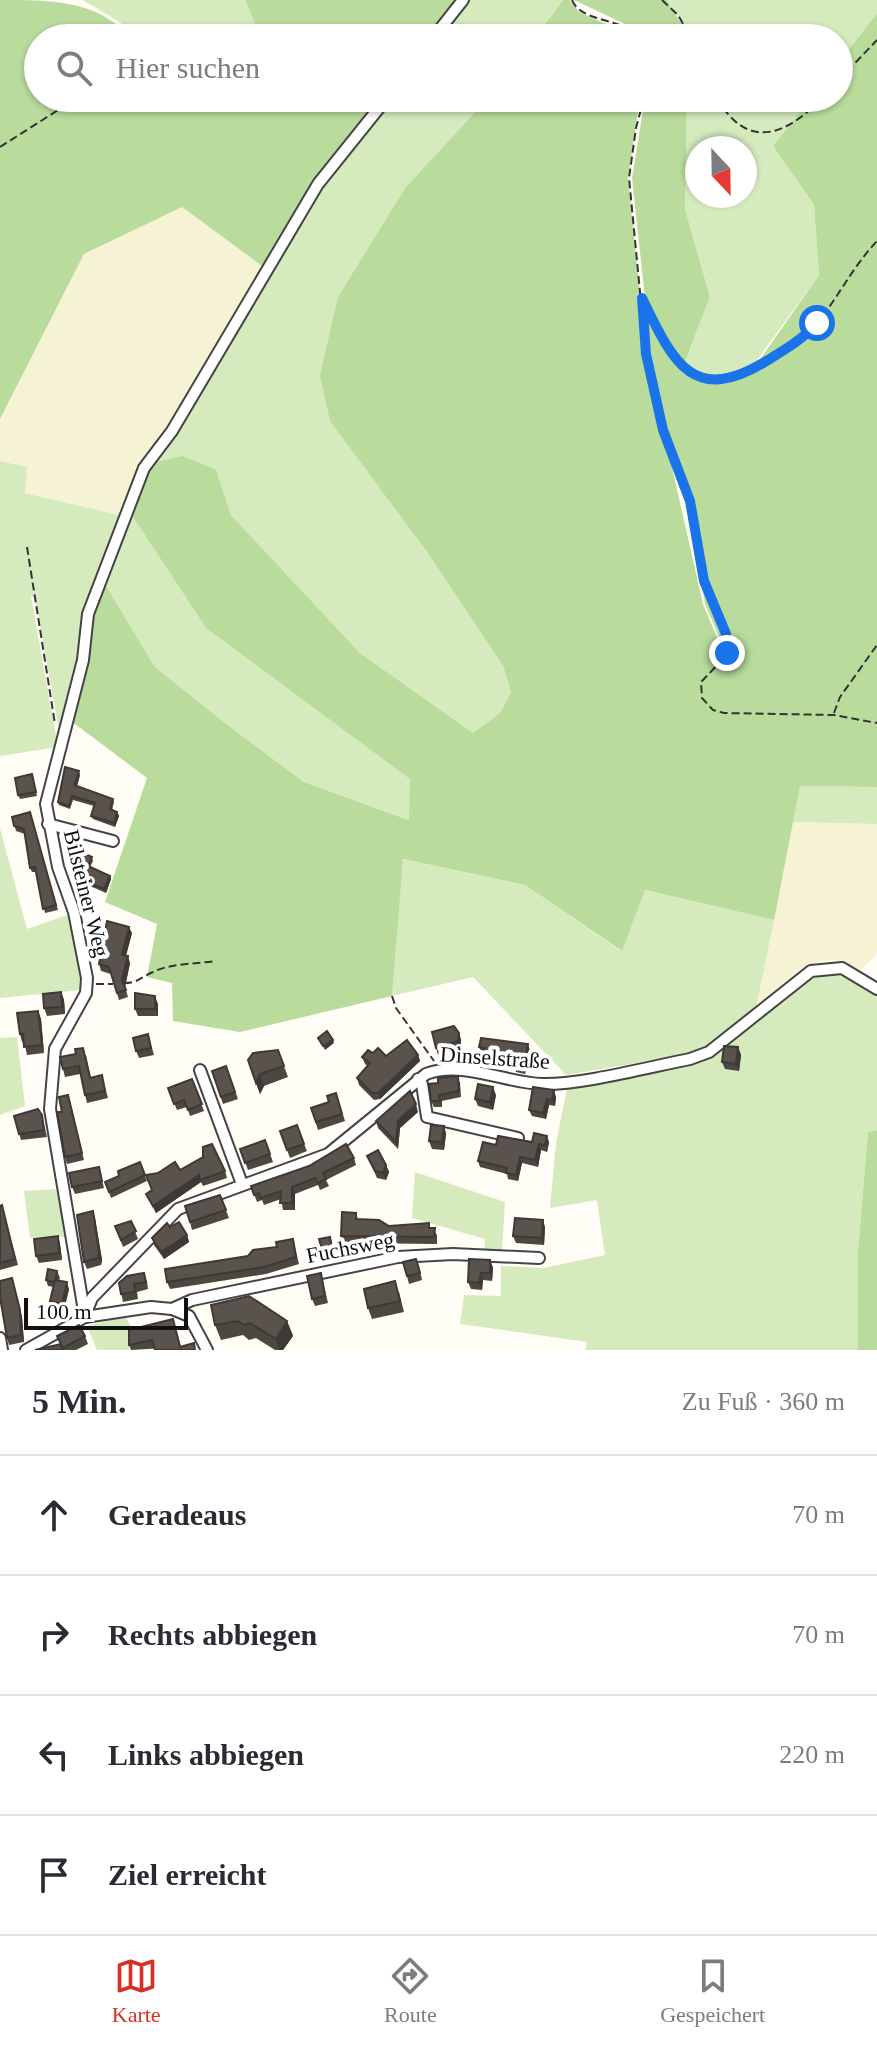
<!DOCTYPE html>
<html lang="de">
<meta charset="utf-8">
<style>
:root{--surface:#fff;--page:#f7f7f7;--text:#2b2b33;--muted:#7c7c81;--line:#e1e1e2;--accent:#d93025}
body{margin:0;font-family:Georgia,serif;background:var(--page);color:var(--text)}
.compass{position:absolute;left:685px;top:136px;width:72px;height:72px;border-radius:50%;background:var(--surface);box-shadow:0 2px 6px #0004;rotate:158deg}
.scale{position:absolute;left:24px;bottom:20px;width:164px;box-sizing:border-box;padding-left:8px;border:4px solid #111;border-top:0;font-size:22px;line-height:28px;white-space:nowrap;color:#111;-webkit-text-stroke:6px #fff;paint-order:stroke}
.stop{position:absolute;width:24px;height:24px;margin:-18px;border:6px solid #1a73e8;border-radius:50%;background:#fff}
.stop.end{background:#1a73e8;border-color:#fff;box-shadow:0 2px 8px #0008}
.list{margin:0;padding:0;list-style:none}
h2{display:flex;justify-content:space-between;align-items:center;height:104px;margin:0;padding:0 32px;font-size:34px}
h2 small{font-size:26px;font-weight:400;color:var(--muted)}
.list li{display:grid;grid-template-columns:52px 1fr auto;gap:24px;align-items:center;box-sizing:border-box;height:120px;padding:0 32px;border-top:2px solid var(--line)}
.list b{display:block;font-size:30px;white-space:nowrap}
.list em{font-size:26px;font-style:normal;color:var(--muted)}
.icon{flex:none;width:44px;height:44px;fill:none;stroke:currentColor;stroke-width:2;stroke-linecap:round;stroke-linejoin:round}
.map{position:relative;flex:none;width:877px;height:1350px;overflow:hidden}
.search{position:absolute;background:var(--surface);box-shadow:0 2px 6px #0004;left:24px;right:24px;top:24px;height:88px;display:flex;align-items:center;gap:20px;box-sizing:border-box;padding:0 28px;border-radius:44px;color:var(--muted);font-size:30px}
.sheet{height:584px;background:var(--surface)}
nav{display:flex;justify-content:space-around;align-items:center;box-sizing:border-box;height:112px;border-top:2px solid var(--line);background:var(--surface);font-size:22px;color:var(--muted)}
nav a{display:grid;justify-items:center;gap:4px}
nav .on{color:var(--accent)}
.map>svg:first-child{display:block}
.farmland{fill:#f6f3d4}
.green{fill:#d5ebbd;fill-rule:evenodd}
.forest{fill:#b9dc9c}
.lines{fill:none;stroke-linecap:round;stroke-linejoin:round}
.minor-casing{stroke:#444;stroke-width:14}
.path{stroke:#333;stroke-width:2;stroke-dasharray:8 4;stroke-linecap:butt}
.minor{stroke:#fff;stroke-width:10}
.wall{fill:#4d4742}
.shaded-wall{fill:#3f3936}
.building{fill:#5a524d;stroke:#3f3936;stroke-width:2}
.route{stroke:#1a73e8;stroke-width:10}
.labels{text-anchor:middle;stroke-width:8;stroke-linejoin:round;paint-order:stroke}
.street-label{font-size:22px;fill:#111;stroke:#fff}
</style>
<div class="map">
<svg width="877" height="1350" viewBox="0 0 877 1350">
<rect width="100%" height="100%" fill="#fffdf5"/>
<!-- farmland -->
<g class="farmland">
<polygon points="182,207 265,268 210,355 123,516 25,493 26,467 0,461 0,419 84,254"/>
<polygon points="791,822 877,824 877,955 859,971 833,959 816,963 755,1012"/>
</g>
<!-- green -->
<g class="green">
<polygon points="83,0 245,0 256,26 218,38 131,38 121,23"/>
<polygon points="463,0 563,0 535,38 435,38"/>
<polygon points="667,0 877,0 877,13 839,62 839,38 693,38"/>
<polygon points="389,98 488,98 406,187 425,549 503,666 511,692 500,713 473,733 360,653 231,515 216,470 148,464 320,186"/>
<path d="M 687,98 L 811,98 L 773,146 L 814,205 L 819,275 L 749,371 L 723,381 L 703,376 L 684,365 L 710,297 L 685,209 ZM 697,148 L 745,148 L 745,196 L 697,196 Z"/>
<polygon points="0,461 27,467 25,493 123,516 60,736 35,597 31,596 58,747 0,756"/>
<polygon points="129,511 206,628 411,779 410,820 304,782 225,723 155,667 103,581"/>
<polygon points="800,786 877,787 877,824 791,822"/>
<polygon points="0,828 27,929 70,914 80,952 82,990 0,998"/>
<polygon points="402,859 525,885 621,951 644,890 774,920 755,1012 702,1052 566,1075 473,977 392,996"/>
<polygon points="841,972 877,994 877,1130 868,1132 858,1250 858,1350 585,1350 587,1342 460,1324 464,1295 501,1296 501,1266 543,1268 605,1255 597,1200 550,1208 556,1143 568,1084 702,1060 814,973"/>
<polygon points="17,1037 25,1106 0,1115 0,1038"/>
<polygon points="415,1172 505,1202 502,1251 484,1251 485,1239 412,1218"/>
<polygon points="56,1189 66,1237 30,1238 24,1191"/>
<polygon points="125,1316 130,1325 129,1350 97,1350 87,1326"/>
</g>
<!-- forest -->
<g class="forest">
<path d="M 0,0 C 51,0 98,0 131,38 L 38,38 L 38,98 L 382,98 L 265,268 L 182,207 L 84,254 L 0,419 Z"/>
<polygon points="245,0 457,0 428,38 218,38 256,26"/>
<polygon points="563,0 570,0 579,12 638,38 535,38"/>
<polygon points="574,0 667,0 690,38 642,38 640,31"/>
<polygon points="877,13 877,787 800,786 774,920 645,890 622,951 525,885 403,859 392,996 240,1032 173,1021 172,983 147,977 157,924 105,902 147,778 71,721 89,617 103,581 155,667 225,723 304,782 409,820 410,779 206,628 129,511 148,464 183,456 216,470 231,515 360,653 473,733 500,713 511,692 503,666 425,549 330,421 320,375 338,297 406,187 488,98 640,98 628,178 646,353 703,604 725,657 727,655 705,604 691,518 664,428 651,354 632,178 645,98 687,98 685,209 710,297 683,367 701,379 723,384 750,374 819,275 814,205 773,146 811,98 839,98 839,62"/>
<polygon points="877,1130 877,1350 858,1350 858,1250 868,1132"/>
</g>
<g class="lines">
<!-- minor casing -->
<g class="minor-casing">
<g id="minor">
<polyline points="433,38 463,0"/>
<polyline points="48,824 113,841"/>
<polyline points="200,1070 242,1184"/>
<polyline points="418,1079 422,1084 427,1117 518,1138"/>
<polyline points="172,1309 192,1300 398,1257 453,1254 539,1258"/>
<path d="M 85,1315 L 92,1298 L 178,1209 L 328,1154 L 426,1074 C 462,1060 505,1083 542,1084 C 581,1085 649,1067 690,1059 L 709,1052 L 811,971 L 842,968 L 877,989"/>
<polyline points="85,1317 50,1109 55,1049 86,993 87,978 74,912 58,867 46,804 83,660 88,614 144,468 172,431 318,184 387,98"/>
<polyline points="0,1338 2,1350"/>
<polyline points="26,1350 85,1317 151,1307 172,1309 189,1316 207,1350"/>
</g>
</g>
<!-- path -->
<g class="path">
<path d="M 572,0 C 581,23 625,18 641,38"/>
<polyline points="662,0 678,15 691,38"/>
<path d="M 244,38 C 275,29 316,21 345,38"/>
<polyline points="839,80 877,40"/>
<polyline points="644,98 636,128 629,178 646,354 663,430 690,501 710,601 728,642 724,658 701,682 702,698 713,710 724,713 834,715 877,723"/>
<path d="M 717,98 C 747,151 786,136 822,98"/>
<polyline points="0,147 77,98"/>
<path d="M 643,302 C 673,361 694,407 766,362 C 783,351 802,342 815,326 C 838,298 851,269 877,241"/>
<polyline points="27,547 55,724"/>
<polyline points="834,713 840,697 877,645"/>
<path d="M 124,983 C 138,983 141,977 153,972 C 171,963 196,964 216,961"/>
<polyline points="96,984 113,984"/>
<polyline points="392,996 396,1008 434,1061"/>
</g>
<!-- minor -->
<use href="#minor" class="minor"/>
</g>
<!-- wall -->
<g class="wall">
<polygon points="32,774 37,796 20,799 18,795"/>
<polygon points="80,775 77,786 113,799 114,802 112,810 117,812 119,816 115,827 93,819 91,816 94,806 73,800 70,809 59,805 58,802"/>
<polygon points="30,812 58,910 45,913 36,872 32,872 30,868 25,834 16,831 12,817"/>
<polygon points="92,857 93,861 90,867 110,876 111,879 106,893 74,879 73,876"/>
<polygon points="132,933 126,956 130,963 125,987 128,997 119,1000 111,974 101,971 99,964"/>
<polygon points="61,992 64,1000 65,1014 47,1016 44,1008"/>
<polygon points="158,1004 158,1016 138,1016 135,1009"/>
<polygon points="38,1011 41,1019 44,1053 27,1055 24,1041 22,1042 20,1034"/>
<polygon points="459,1033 461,1040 460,1048 438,1055 436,1048"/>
<polygon points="148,1034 154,1055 139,1058 136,1051"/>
<polygon points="479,1047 530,1051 525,1074 516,1072 514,1063 486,1058 485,1054 482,1054"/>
<polygon points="738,1047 741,1055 739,1071 725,1069 722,1062"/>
<polygon points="278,1050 288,1077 264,1086 260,1094 248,1060"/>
<polygon points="373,1053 386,1056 418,1055 420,1061 380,1099 374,1100 359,1085 357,1078 368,1066 365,1064 362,1057"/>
<polygon points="86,1055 91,1078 104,1083 108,1098 87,1103 80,1074 65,1077 63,1069"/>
<polygon points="226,1066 238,1099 223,1104 212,1071"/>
<polygon points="192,1079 204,1111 190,1116 187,1107 177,1110 168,1088"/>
<polygon points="460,1082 461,1097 442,1101 442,1107 434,1107 431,1101 438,1083"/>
<polygon points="533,1087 556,1097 555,1106 549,1105 546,1119 532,1116 529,1110"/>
<polygon points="336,1093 345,1121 318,1130 311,1108 329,1102"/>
<polygon points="68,1095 84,1160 67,1164 65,1157 62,1112"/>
<polygon points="496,1095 493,1110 478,1106 475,1099"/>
<polygon points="418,1112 400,1128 398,1149 378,1128 376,1121"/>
<polygon points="42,1115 47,1137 21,1140 14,1116"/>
<polygon points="444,1126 446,1134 444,1150 432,1149 429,1141"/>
<polygon points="280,1131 304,1144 307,1151 290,1158"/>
<polygon points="265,1140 273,1162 248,1170 240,1149"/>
<polygon points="532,1142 549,1142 547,1152 541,1150 538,1167 522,1163 518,1181 508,1179 507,1174 480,1167 478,1161"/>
<polygon points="367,1156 386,1165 389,1172 386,1180 377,1178"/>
<polygon points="354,1158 356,1165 326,1180 329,1186 320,1190 318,1185 295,1194 295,1210 283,1210 281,1199 264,1205 262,1200 257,1202 251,1186"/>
<polygon points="140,1162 147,1181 111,1198 105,1182 119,1176"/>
<polygon points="99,1167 104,1188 75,1194 72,1187"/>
<polygon points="180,1170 225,1171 227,1178 203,1186 201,1182 156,1213 146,1194"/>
<polygon points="220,1195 229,1218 192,1230 190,1222"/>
<polygon points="2,1205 18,1265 0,1270 0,1206"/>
<polygon points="93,1211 95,1218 102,1260 101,1265 87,1269 84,1262"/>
<polygon points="356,1213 358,1219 389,1226 432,1228 437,1235 437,1244 343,1243 341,1236"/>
<polygon points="131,1221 138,1239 123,1247 115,1226"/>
<polygon points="170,1227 187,1235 189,1242 164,1259 154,1245 152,1238"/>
<polygon points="545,1227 544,1245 516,1243 513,1236"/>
<polygon points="58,1236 60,1244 62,1260 39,1263 36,1256"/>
<polygon points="330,1237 334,1252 323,1254 319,1239"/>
<polygon points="293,1239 299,1264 266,1274 170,1289 167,1282 277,1247"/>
<polygon points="490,1260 493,1268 492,1281 483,1280 482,1290 471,1289 468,1282"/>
<polygon points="419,1266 422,1280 409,1284 407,1276"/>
<polygon points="57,1271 60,1278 59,1280 69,1289 64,1310 53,1307 50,1301 54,1287 48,1286 46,1280"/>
<polygon points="12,1278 22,1317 24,1342 9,1345 7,1338"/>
<polygon points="147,1281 148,1289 137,1292 138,1299 123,1302 119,1283"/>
<polygon points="323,1281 328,1303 315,1306 312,1299"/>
<polygon points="399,1292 404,1312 372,1319 368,1308"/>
<polygon points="211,1305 287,1321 293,1336 283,1350 275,1350 256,1338 249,1340 243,1335 221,1340 215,1325"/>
<polygon points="173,1319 181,1347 131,1350 129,1345"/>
<polygon points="57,1336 85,1336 88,1344 76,1350 35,1350 60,1344"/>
</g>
<!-- shaded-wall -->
<g class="shaded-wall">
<polygon points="79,771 80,775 76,789 74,785"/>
<polygon points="117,812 119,816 115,827 114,823"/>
<polygon points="110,876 111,879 106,893 104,889"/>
<polygon points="129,927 132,933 124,962 122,955"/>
<polygon points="128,956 130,963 125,987 122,980"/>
<polygon points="61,992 64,1000 65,1014 62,1007"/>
<polygon points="155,996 158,1004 158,1016 155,1009"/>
<polygon points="38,1011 41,1019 44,1053 42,1045"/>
<polygon points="459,1033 461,1040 460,1048 458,1041"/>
<polygon points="333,1040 334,1043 325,1050 323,1046"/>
<polygon points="528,1044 530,1051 525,1074 523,1067"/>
<polygon points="738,1047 741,1055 739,1071 736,1064"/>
<polygon points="418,1055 420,1061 380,1099 378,1093"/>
<polygon points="260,1074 264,1086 260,1094 256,1083"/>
<polygon points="493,1087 496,1095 493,1110 490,1102"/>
<polygon points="554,1090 556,1097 555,1106 552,1100"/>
<polygon points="547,1099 549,1105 546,1119 543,1113"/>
<polygon points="416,1104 418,1112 400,1128 398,1149 396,1142 398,1121"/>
<polygon points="444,1126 446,1134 444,1150 442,1142"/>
<polygon points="547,1136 549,1142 547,1152 545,1145"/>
<polygon points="539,1144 541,1150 538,1167 535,1160"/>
<polygon points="520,1157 522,1163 518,1181 516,1175"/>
<polygon points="386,1165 389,1172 386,1180 383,1173"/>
<polygon points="199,1175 201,1182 156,1213 153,1206"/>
<polygon points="292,1187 295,1194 295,1210 292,1203"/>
<polygon points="93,1211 95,1218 102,1260 101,1265 98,1258"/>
<polygon points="543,1220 545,1227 544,1245 542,1238"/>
<polygon points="187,1235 189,1242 164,1259 161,1252"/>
<polygon points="58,1236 60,1244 62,1260 59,1253"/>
<polygon points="490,1260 493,1268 492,1281 490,1273"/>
<polygon points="481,1273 483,1280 482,1290 479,1283"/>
<polygon points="12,1278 22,1317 24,1342 21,1335"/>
<polygon points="67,1282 69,1289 64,1310 62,1304"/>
<polygon points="287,1321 293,1336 283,1350 279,1350 276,1339"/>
</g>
<!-- building -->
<g class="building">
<polygon points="65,767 79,771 74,785 113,799 110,809 117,812 114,823 91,816 95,803 72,796 69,806 58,802"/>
<polygon points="32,774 36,792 18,795 15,778"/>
<polygon points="30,812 56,905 43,909 35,867 30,868 24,829 14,826 12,817"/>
<polygon points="83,853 92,857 88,866 110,876 104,889 73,876"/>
<polygon points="107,921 129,927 122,955 128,956 122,980 126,990 117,993 109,967 99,964"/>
<polygon points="61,992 62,1007 44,1008 43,994"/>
<polygon points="135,993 155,996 155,1009 135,1009"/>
<polygon points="38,1011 42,1045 24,1047 23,1034 20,1034 17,1013"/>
<polygon points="454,1026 459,1033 458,1041 436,1048 432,1032"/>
<polygon points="327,1031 333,1040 323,1046 318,1038"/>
<polygon points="148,1034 151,1048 136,1051 133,1038"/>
<polygon points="481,1038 528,1044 523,1067 514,1065 516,1057 484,1051 485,1048 479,1047"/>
<polygon points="407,1040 418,1055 378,1093 372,1093 357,1078 370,1063 362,1057 368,1050 373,1053 378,1048 386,1056"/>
<polygon points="724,1046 738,1047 736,1064 722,1062"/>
<polygon points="83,1048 90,1078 102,1075 105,1091 85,1095 79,1066 63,1069 60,1057 76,1054 75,1049"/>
<polygon points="278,1050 284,1066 260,1074 256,1083 248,1060 253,1053"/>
<polygon points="226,1066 235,1092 221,1097 212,1071"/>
<polygon points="458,1076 459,1091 439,1095 440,1101 431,1101 429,1084 438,1083 438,1078"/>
<polygon points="192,1079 202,1104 188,1110 184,1100 174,1104 168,1088"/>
<polygon points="478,1084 493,1087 490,1102 475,1099"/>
<polygon points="533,1087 554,1090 552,1100 547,1099 543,1113 529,1110"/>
<polygon points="410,1091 416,1104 398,1121 396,1142 376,1121"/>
<polygon points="336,1093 342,1114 316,1122 311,1108 329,1102 327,1096"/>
<polygon points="68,1095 82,1153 65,1157 57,1112 62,1112 59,1097"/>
<polygon points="38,1109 42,1115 44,1130 19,1134 14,1116"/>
<polygon points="297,1125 304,1144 287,1150 280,1131"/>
<polygon points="431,1125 444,1126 442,1142 429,1141"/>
<polygon points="534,1133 547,1136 545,1145 539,1144 535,1160 520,1157 516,1175 506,1173 507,1168 478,1161 483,1142 496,1145 498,1136 532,1142"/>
<polygon points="265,1140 270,1154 245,1163 240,1149"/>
<polygon points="212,1144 225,1171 200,1180 199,1175 153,1206 146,1194 152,1190 146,1175 158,1173 175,1162 180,1170 203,1157 203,1147"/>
<polygon points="346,1144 354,1158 323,1173 326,1179 318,1183 315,1178 292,1187 292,1203 280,1203 281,1191 261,1198 259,1193 254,1195 251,1186 309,1166"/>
<polygon points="378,1150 386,1165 383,1173 375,1171 367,1156"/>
<polygon points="140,1162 145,1175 109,1192 105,1182 119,1176 118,1171"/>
<polygon points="99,1167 102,1181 72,1187 69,1173"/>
<polygon points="220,1195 226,1210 190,1222 185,1206"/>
<polygon points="2,1205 15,1259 0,1263 0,1206"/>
<polygon points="93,1211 99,1253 98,1258 84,1262 77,1215"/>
<polygon points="342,1212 356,1213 356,1219 379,1220 389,1226 429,1223 429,1228 435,1228 434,1237 341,1236"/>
<polygon points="515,1218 543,1220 542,1238 513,1236"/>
<polygon points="131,1221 136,1231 121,1240 115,1226"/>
<polygon points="179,1222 187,1235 161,1252 152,1238 167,1223 170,1227"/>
<polygon points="58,1236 59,1253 36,1256 34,1239"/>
<polygon points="330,1237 332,1248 322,1250 319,1239"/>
<polygon points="293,1239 296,1257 264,1267 167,1282 165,1269 248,1256 253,1250 277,1247 276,1242"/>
<polygon points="416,1259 420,1273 407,1276 403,1262"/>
<polygon points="469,1259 490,1260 490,1273 481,1273 479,1283 468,1282"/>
<polygon points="48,1269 57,1271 55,1282 46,1280"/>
<polygon points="144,1273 146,1282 134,1284 135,1292 121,1294 119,1283 127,1276"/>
<polygon points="321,1273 325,1296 312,1299 307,1276"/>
<polygon points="12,1278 20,1310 21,1335 7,1338 0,1297 0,1281"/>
<polygon points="55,1280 67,1282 62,1304 50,1301"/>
<polygon points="395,1281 400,1301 368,1308 364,1289"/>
<polygon points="249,1296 287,1321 276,1339 250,1323 244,1325 238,1321 215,1325 211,1305"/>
<polygon points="173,1319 180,1347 194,1343 195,1350 155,1350 152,1340 129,1345 129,1330"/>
<polygon points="79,1325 85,1336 63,1348 61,1345 62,1350 35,1350 61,1344 57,1336"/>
</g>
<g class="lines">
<!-- route -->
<path class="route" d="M 727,653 L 726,634 L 704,581 L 690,501 L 663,430 L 646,354 L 642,298 C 673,362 693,407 768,360 C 786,349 803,339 817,323"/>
</g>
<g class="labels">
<!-- street labels -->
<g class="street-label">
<text transform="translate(87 893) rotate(76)" y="8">Bilsteiner Weg</text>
<text transform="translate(495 1057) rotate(4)" y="8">Dinselstraße</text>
<text transform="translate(350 1247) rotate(-11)" y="8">Fuchsweg</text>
</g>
</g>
</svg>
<svg class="compass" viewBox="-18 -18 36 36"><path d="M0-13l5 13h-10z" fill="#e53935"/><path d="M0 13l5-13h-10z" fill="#7c7c81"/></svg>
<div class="scale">100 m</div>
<div class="stop" style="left:817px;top:323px"></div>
<div class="stop end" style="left:727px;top:653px"></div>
<div class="search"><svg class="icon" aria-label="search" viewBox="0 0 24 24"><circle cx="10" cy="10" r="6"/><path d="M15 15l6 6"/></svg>Hier suchen</div>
</div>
<section class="sheet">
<h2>5 Min.<small>Zu Fuß · 360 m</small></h2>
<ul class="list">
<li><svg class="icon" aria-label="ahead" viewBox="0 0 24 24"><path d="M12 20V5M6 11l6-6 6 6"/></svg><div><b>Geradeaus</b></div><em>70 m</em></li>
<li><svg class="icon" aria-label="right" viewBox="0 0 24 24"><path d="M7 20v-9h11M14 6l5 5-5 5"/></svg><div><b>Rechts abbiegen</b></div><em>70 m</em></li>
<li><svg class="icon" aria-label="left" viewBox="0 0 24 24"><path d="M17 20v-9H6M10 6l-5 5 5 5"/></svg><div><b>Links abbiegen</b></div><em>220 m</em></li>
<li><svg class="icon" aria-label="arrive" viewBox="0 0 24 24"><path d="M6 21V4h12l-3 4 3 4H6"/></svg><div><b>Ziel erreicht</b></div></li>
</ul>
</section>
<nav>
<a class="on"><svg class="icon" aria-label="map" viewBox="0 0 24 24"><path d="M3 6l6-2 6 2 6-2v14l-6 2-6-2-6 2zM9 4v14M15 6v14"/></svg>Karte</a>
<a><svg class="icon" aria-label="directions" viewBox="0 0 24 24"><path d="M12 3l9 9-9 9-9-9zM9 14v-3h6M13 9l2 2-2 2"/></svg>Route</a>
<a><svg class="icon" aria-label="saved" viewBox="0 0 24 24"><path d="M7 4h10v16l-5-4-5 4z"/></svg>Gespeichert</a>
</nav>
